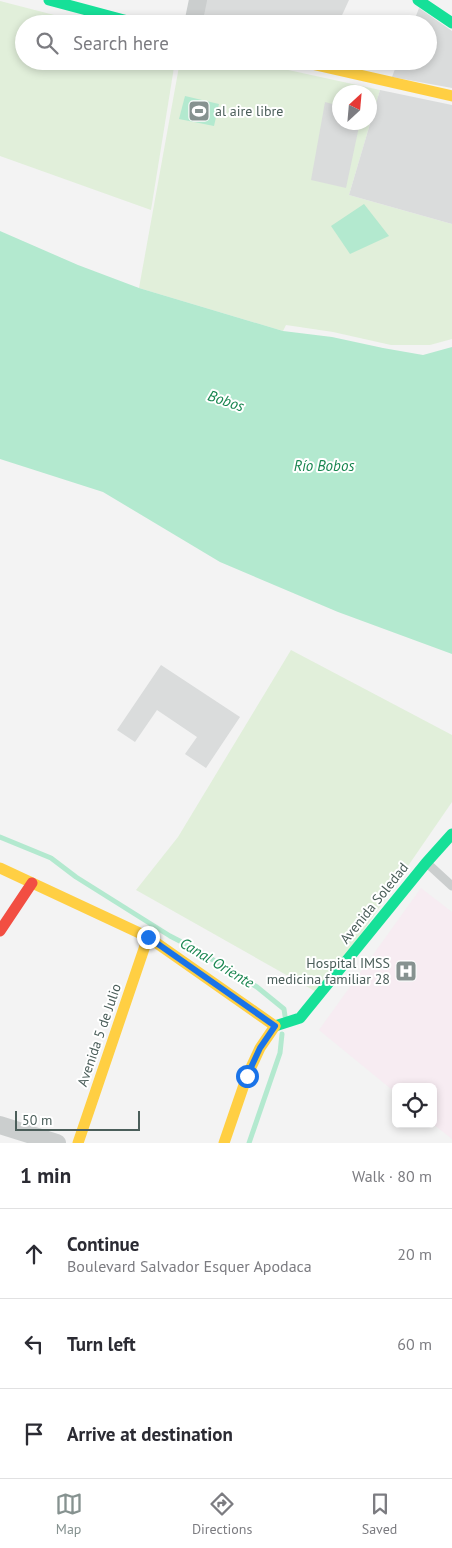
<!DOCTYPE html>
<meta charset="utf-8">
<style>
:root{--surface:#fff;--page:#f7f7f7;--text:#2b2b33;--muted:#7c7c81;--line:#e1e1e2;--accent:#869290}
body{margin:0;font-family:"PT Sans",sans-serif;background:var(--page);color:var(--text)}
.controls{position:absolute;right:15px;bottom:15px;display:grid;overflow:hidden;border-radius:8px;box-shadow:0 2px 8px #0003}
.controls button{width:45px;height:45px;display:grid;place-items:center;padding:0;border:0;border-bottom:1px solid var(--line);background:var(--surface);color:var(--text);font:25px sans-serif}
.compass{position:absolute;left:332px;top:85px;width:45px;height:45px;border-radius:50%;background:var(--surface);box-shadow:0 2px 8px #0003;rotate:26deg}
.scale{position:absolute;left:15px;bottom:12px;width:125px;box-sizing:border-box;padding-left:5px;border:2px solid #4b5e5a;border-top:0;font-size:14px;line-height:18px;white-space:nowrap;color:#4b5e5a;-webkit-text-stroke:4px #fff;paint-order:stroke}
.stop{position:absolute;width:15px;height:15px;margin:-11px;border:4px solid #1a73e8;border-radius:50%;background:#fff}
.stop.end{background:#1a73e8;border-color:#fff;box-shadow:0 1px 5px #0008}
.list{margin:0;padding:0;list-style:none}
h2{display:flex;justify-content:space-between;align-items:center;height:65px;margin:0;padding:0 20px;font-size:21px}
h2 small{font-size:16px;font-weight:400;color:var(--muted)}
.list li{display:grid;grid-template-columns:32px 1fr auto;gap:15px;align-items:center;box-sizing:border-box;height:90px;padding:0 20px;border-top:1px solid var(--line)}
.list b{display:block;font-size:19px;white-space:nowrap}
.list p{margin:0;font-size:16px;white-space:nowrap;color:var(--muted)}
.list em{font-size:16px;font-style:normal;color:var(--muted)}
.icon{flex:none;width:28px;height:28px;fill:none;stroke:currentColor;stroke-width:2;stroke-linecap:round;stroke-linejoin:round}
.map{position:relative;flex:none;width:452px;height:1143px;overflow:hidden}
.search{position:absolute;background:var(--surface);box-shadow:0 2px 8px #0003;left:15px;right:15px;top:15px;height:55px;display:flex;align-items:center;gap:12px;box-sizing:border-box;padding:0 18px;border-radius:28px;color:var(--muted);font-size:19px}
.sheet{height:335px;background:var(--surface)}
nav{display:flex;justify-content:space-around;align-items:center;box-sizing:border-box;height:70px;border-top:1px solid var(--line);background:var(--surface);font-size:14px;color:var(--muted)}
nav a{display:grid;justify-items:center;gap:2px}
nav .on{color:var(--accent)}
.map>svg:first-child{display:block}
.medical{fill:#f7ecf2}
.green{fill:#e1efda;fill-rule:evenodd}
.water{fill:#b3e9cf}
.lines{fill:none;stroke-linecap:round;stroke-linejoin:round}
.stream{stroke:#b3e9cf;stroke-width:5}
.building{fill:#dadcdc}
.lane{stroke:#cbcece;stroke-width:9}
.street{stroke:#cbcece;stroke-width:18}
.fast{stroke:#16e098;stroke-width:11}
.slow{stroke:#ffcf43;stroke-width:11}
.jam{stroke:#f24e42;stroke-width:11}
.route{stroke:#1a73e8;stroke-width:6}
.labels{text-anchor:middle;stroke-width:4;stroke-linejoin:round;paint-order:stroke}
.poi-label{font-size:14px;fill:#4b5e5a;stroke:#fff;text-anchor:start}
.street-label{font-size:14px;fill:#4b5e5a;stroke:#fff}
.water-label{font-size:15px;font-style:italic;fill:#18854f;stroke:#fff}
</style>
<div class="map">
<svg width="452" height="1143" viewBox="0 0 452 1143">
<rect width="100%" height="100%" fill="#f3f3f3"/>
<!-- medical -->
<polygon class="medical" points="421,888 452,912 452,1139 433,1124 433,1087 396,1087 396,1093 319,1030"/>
<!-- green -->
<g class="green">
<polygon points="0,1 89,24 24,24 24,61 175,61 151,210 0,156"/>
<path d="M 180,61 L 247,61 L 380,90 L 349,195 L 452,224 L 452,339 L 430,345 L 391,345 L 333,332 L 286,325 L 283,331 L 139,288 ZM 340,92 L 370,92 L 370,122 L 340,122 Z"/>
<polygon points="291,650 452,735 452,802 320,994 136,890 178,837"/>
</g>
<!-- water -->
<g class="water">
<polygon points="185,96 219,104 214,126 179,119"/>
<polygon points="364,204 389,236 350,254 331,226"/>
<polygon points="0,231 78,265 139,288 283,331 332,337 383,348 423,355 452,347 452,654 338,612 220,562 103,492 0,459"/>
</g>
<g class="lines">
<!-- stream -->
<g class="stream">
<polyline points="0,837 51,858 76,877 170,936 197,950 257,987 284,1009 285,1016"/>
<polyline points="249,1143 280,1053 282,1034"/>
</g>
</g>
<!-- building -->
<g class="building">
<polygon points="206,0 349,0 338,24 201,24"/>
<polygon points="419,8 452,31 452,88 392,77 398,61 428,61 428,24 413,24"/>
<polygon points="380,90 452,105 452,224 349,195"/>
<polygon points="325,102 340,106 340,122 360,122 346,188 311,180"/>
<polygon points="161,665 240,717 206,768 185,754 197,737 157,710 135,742 117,730"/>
</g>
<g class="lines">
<!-- lane -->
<polyline class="lane" points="428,864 452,886"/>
<!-- street -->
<g class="street">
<polyline points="193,24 198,0"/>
<polyline points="0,1125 57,1143"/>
</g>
<!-- fast -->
<g class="fast">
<polyline points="49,0 139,24"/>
<polyline points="418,0 452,23"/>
<polyline points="275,1026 300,1018 426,863 452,834"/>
</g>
<!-- slow -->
<g class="slow">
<polyline points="298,61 452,96"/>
<polyline points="0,868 148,937 275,1026"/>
<polyline points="78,1143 148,937"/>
<polyline points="224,1143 247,1076 260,1048 275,1026"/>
</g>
<!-- jam -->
<polyline class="jam" points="0,931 32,883"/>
</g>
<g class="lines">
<!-- route -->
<polyline class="route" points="148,937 275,1026 260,1048 247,1076"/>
</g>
<!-- icons -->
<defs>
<g id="stadium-square" transform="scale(1.125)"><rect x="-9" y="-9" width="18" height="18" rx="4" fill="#869290" stroke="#fff"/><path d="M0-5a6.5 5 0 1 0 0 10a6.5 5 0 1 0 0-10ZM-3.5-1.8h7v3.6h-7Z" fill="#fff"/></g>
<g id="hospital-square" transform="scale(1.125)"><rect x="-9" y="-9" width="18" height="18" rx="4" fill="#869290" stroke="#fff"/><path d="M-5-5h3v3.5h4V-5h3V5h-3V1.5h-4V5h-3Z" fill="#fff"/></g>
</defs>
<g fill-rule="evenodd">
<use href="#stadium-square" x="199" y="111"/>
<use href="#hospital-square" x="406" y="971"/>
</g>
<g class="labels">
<!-- poi labels -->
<g class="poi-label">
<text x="215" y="116">al aire libre</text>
<text x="390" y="968" text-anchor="end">Hospital IMSS<tspan x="390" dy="16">medicina familiar 28</tspan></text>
</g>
<!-- street labels -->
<g class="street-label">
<text transform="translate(374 903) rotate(-51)" y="5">Avenida Soledad</text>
<text transform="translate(99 1035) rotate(-71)" y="5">Avenida 5 de Julio</text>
</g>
<!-- water labels -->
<g class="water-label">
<text transform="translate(226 401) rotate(19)" y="5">Bobos</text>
<text x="324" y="471">Río Bobos</text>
<text transform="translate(217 963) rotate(31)" y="5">Canal Oriente</text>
</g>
</g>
</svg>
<div class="controls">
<button><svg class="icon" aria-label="locate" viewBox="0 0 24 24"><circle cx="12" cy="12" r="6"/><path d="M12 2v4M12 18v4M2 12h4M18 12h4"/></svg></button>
</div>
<svg class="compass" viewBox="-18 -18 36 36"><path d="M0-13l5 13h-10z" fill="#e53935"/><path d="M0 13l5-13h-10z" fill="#7c7c81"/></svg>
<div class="scale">50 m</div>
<div class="stop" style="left:247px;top:1076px"></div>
<div class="stop end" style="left:148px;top:937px"></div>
<div class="search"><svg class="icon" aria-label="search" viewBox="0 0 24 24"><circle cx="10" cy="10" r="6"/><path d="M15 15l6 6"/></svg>Search here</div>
</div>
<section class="sheet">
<h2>1 min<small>Walk · 80 m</small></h2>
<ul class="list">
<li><svg class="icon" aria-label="ahead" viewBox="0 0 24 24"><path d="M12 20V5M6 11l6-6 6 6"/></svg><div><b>Continue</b><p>Boulevard Salvador Esquer Apodaca</p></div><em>20 m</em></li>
<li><svg class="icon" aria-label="left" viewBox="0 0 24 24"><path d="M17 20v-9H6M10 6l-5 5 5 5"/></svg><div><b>Turn left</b></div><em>60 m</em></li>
<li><svg class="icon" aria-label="arrive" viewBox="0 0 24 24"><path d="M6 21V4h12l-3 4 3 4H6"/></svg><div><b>Arrive at destination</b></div></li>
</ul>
</section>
<nav>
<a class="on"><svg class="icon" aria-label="map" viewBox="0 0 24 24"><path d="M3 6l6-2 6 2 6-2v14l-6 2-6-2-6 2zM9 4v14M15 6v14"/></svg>Map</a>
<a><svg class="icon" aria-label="directions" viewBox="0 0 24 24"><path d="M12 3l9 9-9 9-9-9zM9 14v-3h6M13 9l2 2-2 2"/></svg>Directions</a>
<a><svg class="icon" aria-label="saved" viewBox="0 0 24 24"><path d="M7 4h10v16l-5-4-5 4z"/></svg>Saved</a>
</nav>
